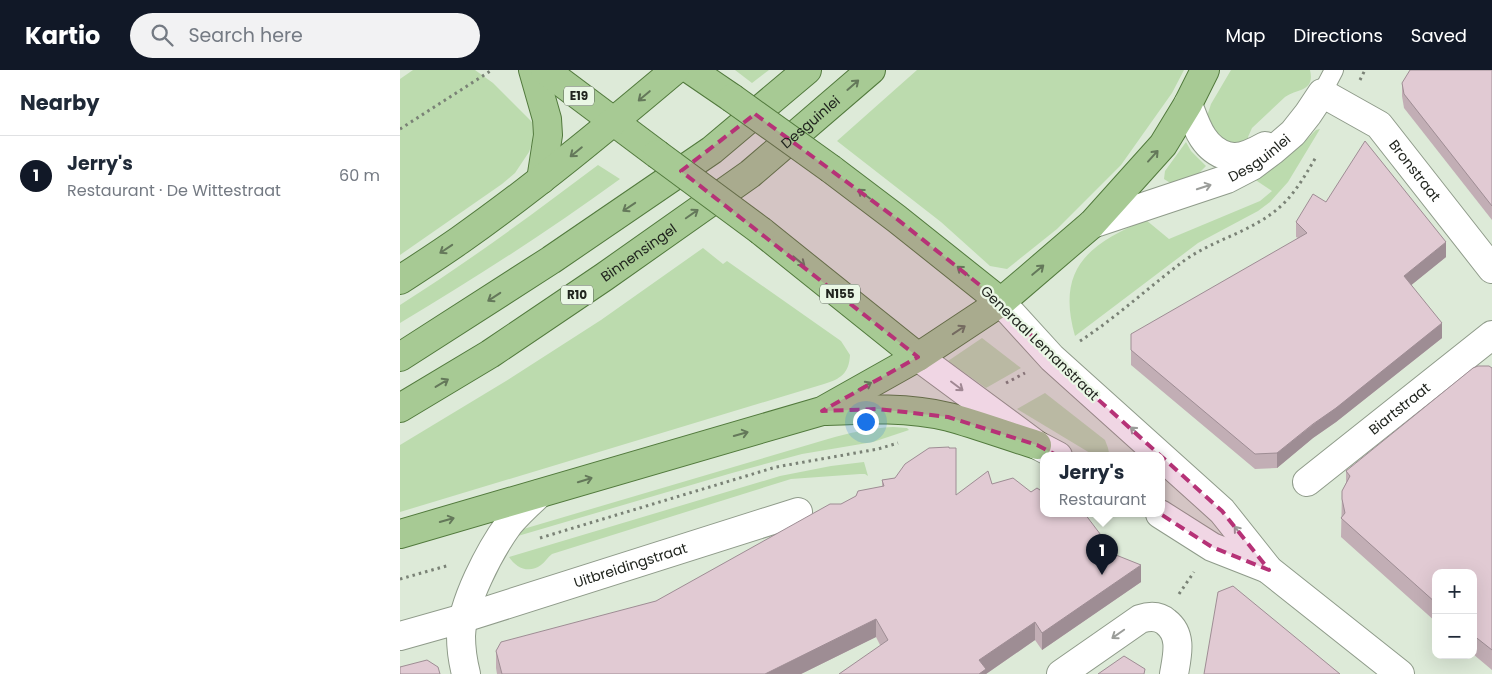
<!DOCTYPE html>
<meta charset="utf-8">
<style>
:root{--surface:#fff;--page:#f2f2f3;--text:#1f2937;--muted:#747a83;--line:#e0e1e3;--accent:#111827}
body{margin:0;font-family:Poppins,sans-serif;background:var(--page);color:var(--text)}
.controls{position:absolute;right:15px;bottom:15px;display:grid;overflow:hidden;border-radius:10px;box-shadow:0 5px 20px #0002}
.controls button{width:45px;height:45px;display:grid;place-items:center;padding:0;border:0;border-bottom:1px solid var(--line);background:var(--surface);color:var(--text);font:25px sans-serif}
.you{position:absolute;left:465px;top:351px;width:18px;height:18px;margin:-12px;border:4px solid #fff;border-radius:50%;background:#1a73e8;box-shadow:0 0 0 8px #1a73e833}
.badge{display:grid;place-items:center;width:32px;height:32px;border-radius:50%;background:var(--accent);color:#fff;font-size:16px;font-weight:700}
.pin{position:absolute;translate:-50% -41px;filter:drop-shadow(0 1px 2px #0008)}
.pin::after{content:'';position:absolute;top:26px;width:18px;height:15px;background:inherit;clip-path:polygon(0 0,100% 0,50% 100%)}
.popup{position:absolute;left:640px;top:382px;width:125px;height:65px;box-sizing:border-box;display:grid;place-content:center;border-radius:10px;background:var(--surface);filter:drop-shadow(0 1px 4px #0005);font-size:16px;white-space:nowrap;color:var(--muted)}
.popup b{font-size:19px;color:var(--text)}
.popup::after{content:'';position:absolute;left:50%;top:100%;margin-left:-10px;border:10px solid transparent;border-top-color:var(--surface)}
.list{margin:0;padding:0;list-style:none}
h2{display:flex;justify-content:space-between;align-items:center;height:65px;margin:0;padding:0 20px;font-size:21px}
h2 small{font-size:16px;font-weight:400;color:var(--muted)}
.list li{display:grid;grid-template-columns:32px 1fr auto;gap:15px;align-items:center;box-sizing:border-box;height:80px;padding:0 20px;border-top:1px solid var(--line)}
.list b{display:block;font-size:19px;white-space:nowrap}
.list p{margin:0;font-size:16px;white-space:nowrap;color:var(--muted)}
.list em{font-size:16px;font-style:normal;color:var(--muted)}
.icon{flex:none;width:28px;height:28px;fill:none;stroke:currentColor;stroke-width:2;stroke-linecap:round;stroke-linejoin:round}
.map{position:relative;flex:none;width:1092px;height:604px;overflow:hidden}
header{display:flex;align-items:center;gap:30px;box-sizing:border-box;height:70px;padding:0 25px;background:var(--accent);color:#fff}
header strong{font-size:24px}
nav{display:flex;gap:28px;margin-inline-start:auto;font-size:18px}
.search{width:350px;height:45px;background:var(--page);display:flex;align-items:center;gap:12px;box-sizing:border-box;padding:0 18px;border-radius:28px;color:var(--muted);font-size:19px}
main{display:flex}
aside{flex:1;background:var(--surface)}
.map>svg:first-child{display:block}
.green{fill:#bcdbae}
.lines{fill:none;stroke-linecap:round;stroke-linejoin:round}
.lane-casing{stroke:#8f9b8a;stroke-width:20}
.street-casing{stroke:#8f9b8a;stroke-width:30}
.secondary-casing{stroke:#8f9b8a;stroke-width:30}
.primary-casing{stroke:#527a3d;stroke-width:30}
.path{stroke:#7a8276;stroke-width:3;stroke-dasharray:2.5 4;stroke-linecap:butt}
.lane{stroke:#fff;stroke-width:18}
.street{stroke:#fff;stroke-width:28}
.secondary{stroke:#fff;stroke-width:28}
.primary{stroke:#a7ca94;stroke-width:28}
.primary-bridge-casing{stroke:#527a3d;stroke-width:30;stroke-linecap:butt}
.primary-bridge{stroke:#a7ca94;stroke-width:28}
.wall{fill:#c2aeb5}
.shaded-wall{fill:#9e8d94}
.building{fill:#e1cad3;stroke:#9e8d94}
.oneway{stroke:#64785a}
.oneway2{stroke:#9b9d9a}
.marked{fill:#b63277;fill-opacity:0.2;stroke:#b63277;stroke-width:4;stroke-dasharray:10 6;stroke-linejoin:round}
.labels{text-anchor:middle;stroke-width:4.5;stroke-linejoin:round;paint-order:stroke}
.shield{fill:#eaf7e5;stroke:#5d645a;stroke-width:1}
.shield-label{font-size:12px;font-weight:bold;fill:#21251f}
.street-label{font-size:14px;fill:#21251f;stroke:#eaf7e5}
</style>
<header>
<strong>Kartio</strong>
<div class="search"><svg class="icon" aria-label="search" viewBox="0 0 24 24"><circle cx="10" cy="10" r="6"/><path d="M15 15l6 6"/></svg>Search here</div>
<nav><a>Map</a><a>Directions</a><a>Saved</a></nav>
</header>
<main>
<aside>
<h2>Nearby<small></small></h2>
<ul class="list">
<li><span class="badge">1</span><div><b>Jerry's</b><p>Restaurant · De Wittestraat</p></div><em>60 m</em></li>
</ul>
</aside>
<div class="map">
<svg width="1092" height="604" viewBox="0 0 1092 604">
<rect width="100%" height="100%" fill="#ddead8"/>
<!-- green -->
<g class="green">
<polygon points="13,0 75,0 93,13 132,52 133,63 132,73 129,82 115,103 102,114 0,185 0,9"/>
<polygon points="335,0 369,0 352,13"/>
<polygon points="517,0 784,0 772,23 721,95 657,159 607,199 590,196 541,152 437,71"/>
<path d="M 831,0 L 910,0 C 915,22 898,18 885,27 L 852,58 L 848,67 L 849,72 L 824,74 L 819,71 L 808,50 L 808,43 L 811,34 Z"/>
<path d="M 920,59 L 888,112 L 870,132 L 858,141 L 798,173 L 675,266 C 656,199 688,174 746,150 L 769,169 L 860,131 L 872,121 L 854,109 L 898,78 L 916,60 Z"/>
<polygon points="786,72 791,81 806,96 795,107 772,114 764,109 765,101"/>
<path d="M 198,95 L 220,109 C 149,161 75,208 0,253 L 0,235 C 68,192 133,144 198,95 Z"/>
<path d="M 303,178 L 323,194 L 327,191 L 441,271 L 450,285 C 449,303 441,309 424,314 L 0,442 L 0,375 L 106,311 L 201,250 Z"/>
<polygon points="582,268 621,298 586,318 548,291"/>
<polygon points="645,323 705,370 708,378 709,383 706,386 695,386 617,339"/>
<path d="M 493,357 L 507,358 L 509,360 L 473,372 L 402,384 L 332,403 L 111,468 L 120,460 L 428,369 C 449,363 471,358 493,357 Z"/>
<path d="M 464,392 L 468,406 L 465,404 L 460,404 L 391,409 L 152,484 C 148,487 145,492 141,495 C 129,504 116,498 109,487 L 380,406 L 431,396 Z"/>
</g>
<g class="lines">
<!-- lane casing -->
<g class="lane-casing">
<polyline id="lane" points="922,23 934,0"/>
</g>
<!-- street casing -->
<g class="street-casing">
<g id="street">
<path d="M 788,34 C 796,55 803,79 827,86 C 829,86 832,87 835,87 C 845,87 856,81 865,76"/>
<path id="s1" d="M 692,154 L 827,109 L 852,96 L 872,81 L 893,63 L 908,44 L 922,23 L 979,55 L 1092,199"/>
<path id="s2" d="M 907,412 L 1092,265"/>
<path id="s3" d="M 0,566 L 64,548 L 398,442"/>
<path d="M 66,604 C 63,592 61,579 61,566 C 62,533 90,480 109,454 C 118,443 128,434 139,424"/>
<path d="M 661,604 L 740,549 C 749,546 758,545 766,552 C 783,565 777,586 774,604"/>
</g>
</g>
<!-- secondary casing -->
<g class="secondary-casing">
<g id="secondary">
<polyline points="601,232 652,288 822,441 869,500 1000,604"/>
<polyline points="518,287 637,375 658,386"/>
<polyline points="760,444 812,477 868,499"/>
</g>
</g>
<!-- primary casing -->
<g class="primary-casing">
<g id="primary">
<polyline points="133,0 147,49 148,65 141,110"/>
<polyline points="145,0 257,84"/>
<polyline points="291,0 332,28"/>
<polyline points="431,99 497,149 601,232"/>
<polyline points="361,161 518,287"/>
<path d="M 0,210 C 20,197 40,184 60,170 C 135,117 205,59 275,0"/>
<polyline points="0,287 151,190 312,80 407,0"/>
<path id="s4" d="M 0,338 L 90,284 L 204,207 L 350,104 L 471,0"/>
<path d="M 426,341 C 467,339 509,337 549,347 C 578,355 608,366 637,375"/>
<polyline points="0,464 422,341 518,287 601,232 692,154 763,75 788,34 805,0"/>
</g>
</g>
<!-- path -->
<g class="path">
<polyline points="960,10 965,0"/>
<polyline points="0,59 92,0"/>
<path d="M 680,271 C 717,247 750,216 785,190 C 815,169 854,161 881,136 C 896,122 906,104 916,87"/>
<polyline points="606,313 625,303"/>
<polyline points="140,468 376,397 478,379 498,373"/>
<polyline points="0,509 50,495"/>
<polyline points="779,524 794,502"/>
</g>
<!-- lane -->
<use href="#lane" class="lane"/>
<!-- street -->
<use href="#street" class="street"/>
<!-- secondary -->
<use href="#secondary" class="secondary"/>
<!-- primary -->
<use href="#primary" class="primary"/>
<!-- primary-bridge casing -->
<g class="primary-bridge-casing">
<g id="primary-bridge">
<polyline points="332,28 431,99"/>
<polyline points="257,84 361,161"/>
</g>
</g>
<!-- primary-bridge -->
<use href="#primary-bridge" class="primary-bridge"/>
</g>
<!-- wall -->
<g class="wall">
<polygon points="1092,0 1092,150 1004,38 1002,26 1002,13"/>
<polygon points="926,132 1046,187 1011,215 1042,268 936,352 913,368 877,398 855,399 731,295 731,280 898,168 896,167 896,152"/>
<polygon points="1092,298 1092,600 1073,584 1073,503 1036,503 1036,552 941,467 942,421 946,413 946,401"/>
<polygon points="495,408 556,425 592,414 716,485 741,512 642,580 635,570 586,604 480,575 476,567 401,604 97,604 96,598 96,581 256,531 441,434 482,417 482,410"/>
</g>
<!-- shaded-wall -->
<g class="shaded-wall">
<polygon points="1046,172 1046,187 1004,221 1004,206"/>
<polygon points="1042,253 1042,268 936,352 913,368 877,398 877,383"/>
<polygon points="741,495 741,512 642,580 642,563"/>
<polygon points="476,549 476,567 401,604 365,604"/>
<polygon points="635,552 635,570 586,604 579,604 579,590"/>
</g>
<!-- building -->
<g class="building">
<polygon points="1010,0 1092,0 1092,136 1004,24 1002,13"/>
<polygon points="965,71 1046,172 1004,206 1042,253 936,338 913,354 877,383 855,384 731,280 731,264 907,163 896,152 913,124 926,132"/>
<polygon points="1078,296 1089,296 1092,298 1092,580 1073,565 1073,503 1036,503 1036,533 941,448 945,443 942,429 942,421 950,406 946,401 1073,298"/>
<polygon points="549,377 549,378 556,378 556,425 588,401 592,414 613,408 631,422 637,418 643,422 643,444 685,444 716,485 741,495 642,563 635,552 579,590 586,599 579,604 439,604 488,570 476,549 365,604 102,604 96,581 101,572 256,531 430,434 441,434 456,426 458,421 484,416 482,410 495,408 505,394 529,378"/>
<polygon points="833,516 940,604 804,604 818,522"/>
<polygon points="724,586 745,599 744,604 698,604"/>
<polygon points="27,590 38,597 40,604 0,604 0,597"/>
</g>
<!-- one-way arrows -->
<defs><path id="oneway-shaft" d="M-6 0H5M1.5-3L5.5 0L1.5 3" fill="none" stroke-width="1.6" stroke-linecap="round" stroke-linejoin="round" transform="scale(1.25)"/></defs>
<g class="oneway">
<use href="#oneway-shaft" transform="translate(453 15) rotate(-41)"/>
<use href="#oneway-shaft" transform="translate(244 26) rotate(140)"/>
<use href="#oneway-shaft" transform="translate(176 82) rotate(141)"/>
<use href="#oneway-shaft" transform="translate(753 86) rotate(-48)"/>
<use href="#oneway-shaft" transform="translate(464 124) rotate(-143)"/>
<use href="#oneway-shaft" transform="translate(229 137) rotate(146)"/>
<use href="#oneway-shaft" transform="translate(292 144) rotate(-35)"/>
<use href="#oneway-shaft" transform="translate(46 179) rotate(146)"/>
<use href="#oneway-shaft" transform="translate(399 191) rotate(39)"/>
<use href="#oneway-shaft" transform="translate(638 200) rotate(-40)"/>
<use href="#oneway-shaft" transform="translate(563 201) rotate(-141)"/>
<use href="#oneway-shaft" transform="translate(94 227) rotate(147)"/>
<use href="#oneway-shaft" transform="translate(559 260) rotate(-34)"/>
<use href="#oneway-shaft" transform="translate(42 313) rotate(-31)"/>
<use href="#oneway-shaft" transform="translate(465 316) rotate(-29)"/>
<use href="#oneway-shaft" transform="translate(341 364) rotate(-16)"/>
<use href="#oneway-shaft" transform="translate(185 410) rotate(-17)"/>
<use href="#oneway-shaft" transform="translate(47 450) rotate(-16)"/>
</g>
<g class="oneway2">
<use href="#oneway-shaft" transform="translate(804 117) rotate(-18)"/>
<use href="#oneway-shaft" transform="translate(557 316) rotate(37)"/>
<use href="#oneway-shaft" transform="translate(736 362) rotate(-138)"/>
<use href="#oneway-shaft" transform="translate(839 462) rotate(-129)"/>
<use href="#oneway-shaft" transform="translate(718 564) rotate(145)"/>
</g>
<!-- marked area -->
<path class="marked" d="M 355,44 L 497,149 L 601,232 L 652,288 L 822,441 L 869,500 L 812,477 L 723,420 L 637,375 L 548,347 L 478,339 L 422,341 L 518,287 L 281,101 Z"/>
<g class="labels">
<!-- shield labels -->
<g class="shield">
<rect x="164" y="16.5" width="30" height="19" rx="4"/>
<rect x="420" y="214.5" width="40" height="19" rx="4"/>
<rect x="161" y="215.5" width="32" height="19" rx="4"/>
</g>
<g class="shield-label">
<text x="179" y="30">E19</text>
<text x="440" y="228">N155</text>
<text x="177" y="229">R10</text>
</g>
<!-- street labels -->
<g class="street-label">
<text dy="5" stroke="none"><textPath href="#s4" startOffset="501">Desguinlei</textPath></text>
<text dy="5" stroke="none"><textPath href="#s1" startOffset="181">Desguinlei</textPath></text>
<text dy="5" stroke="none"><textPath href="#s1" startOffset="396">Bronstraat</textPath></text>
<text dy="5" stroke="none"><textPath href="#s4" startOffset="285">Binnensingel</textPath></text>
<text transform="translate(640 273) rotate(44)" y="5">Generaal Lemanstraat</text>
<text dy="5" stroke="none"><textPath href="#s2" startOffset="118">Biartstraat</textPath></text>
<text dy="5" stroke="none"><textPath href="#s3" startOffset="241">Uitbreidingstraat</textPath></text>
</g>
</g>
</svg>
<div class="controls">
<button>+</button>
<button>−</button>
</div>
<div class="you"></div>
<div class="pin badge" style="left:702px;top:505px">1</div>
<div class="popup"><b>Jerry's</b>Restaurant</div>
</div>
</main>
